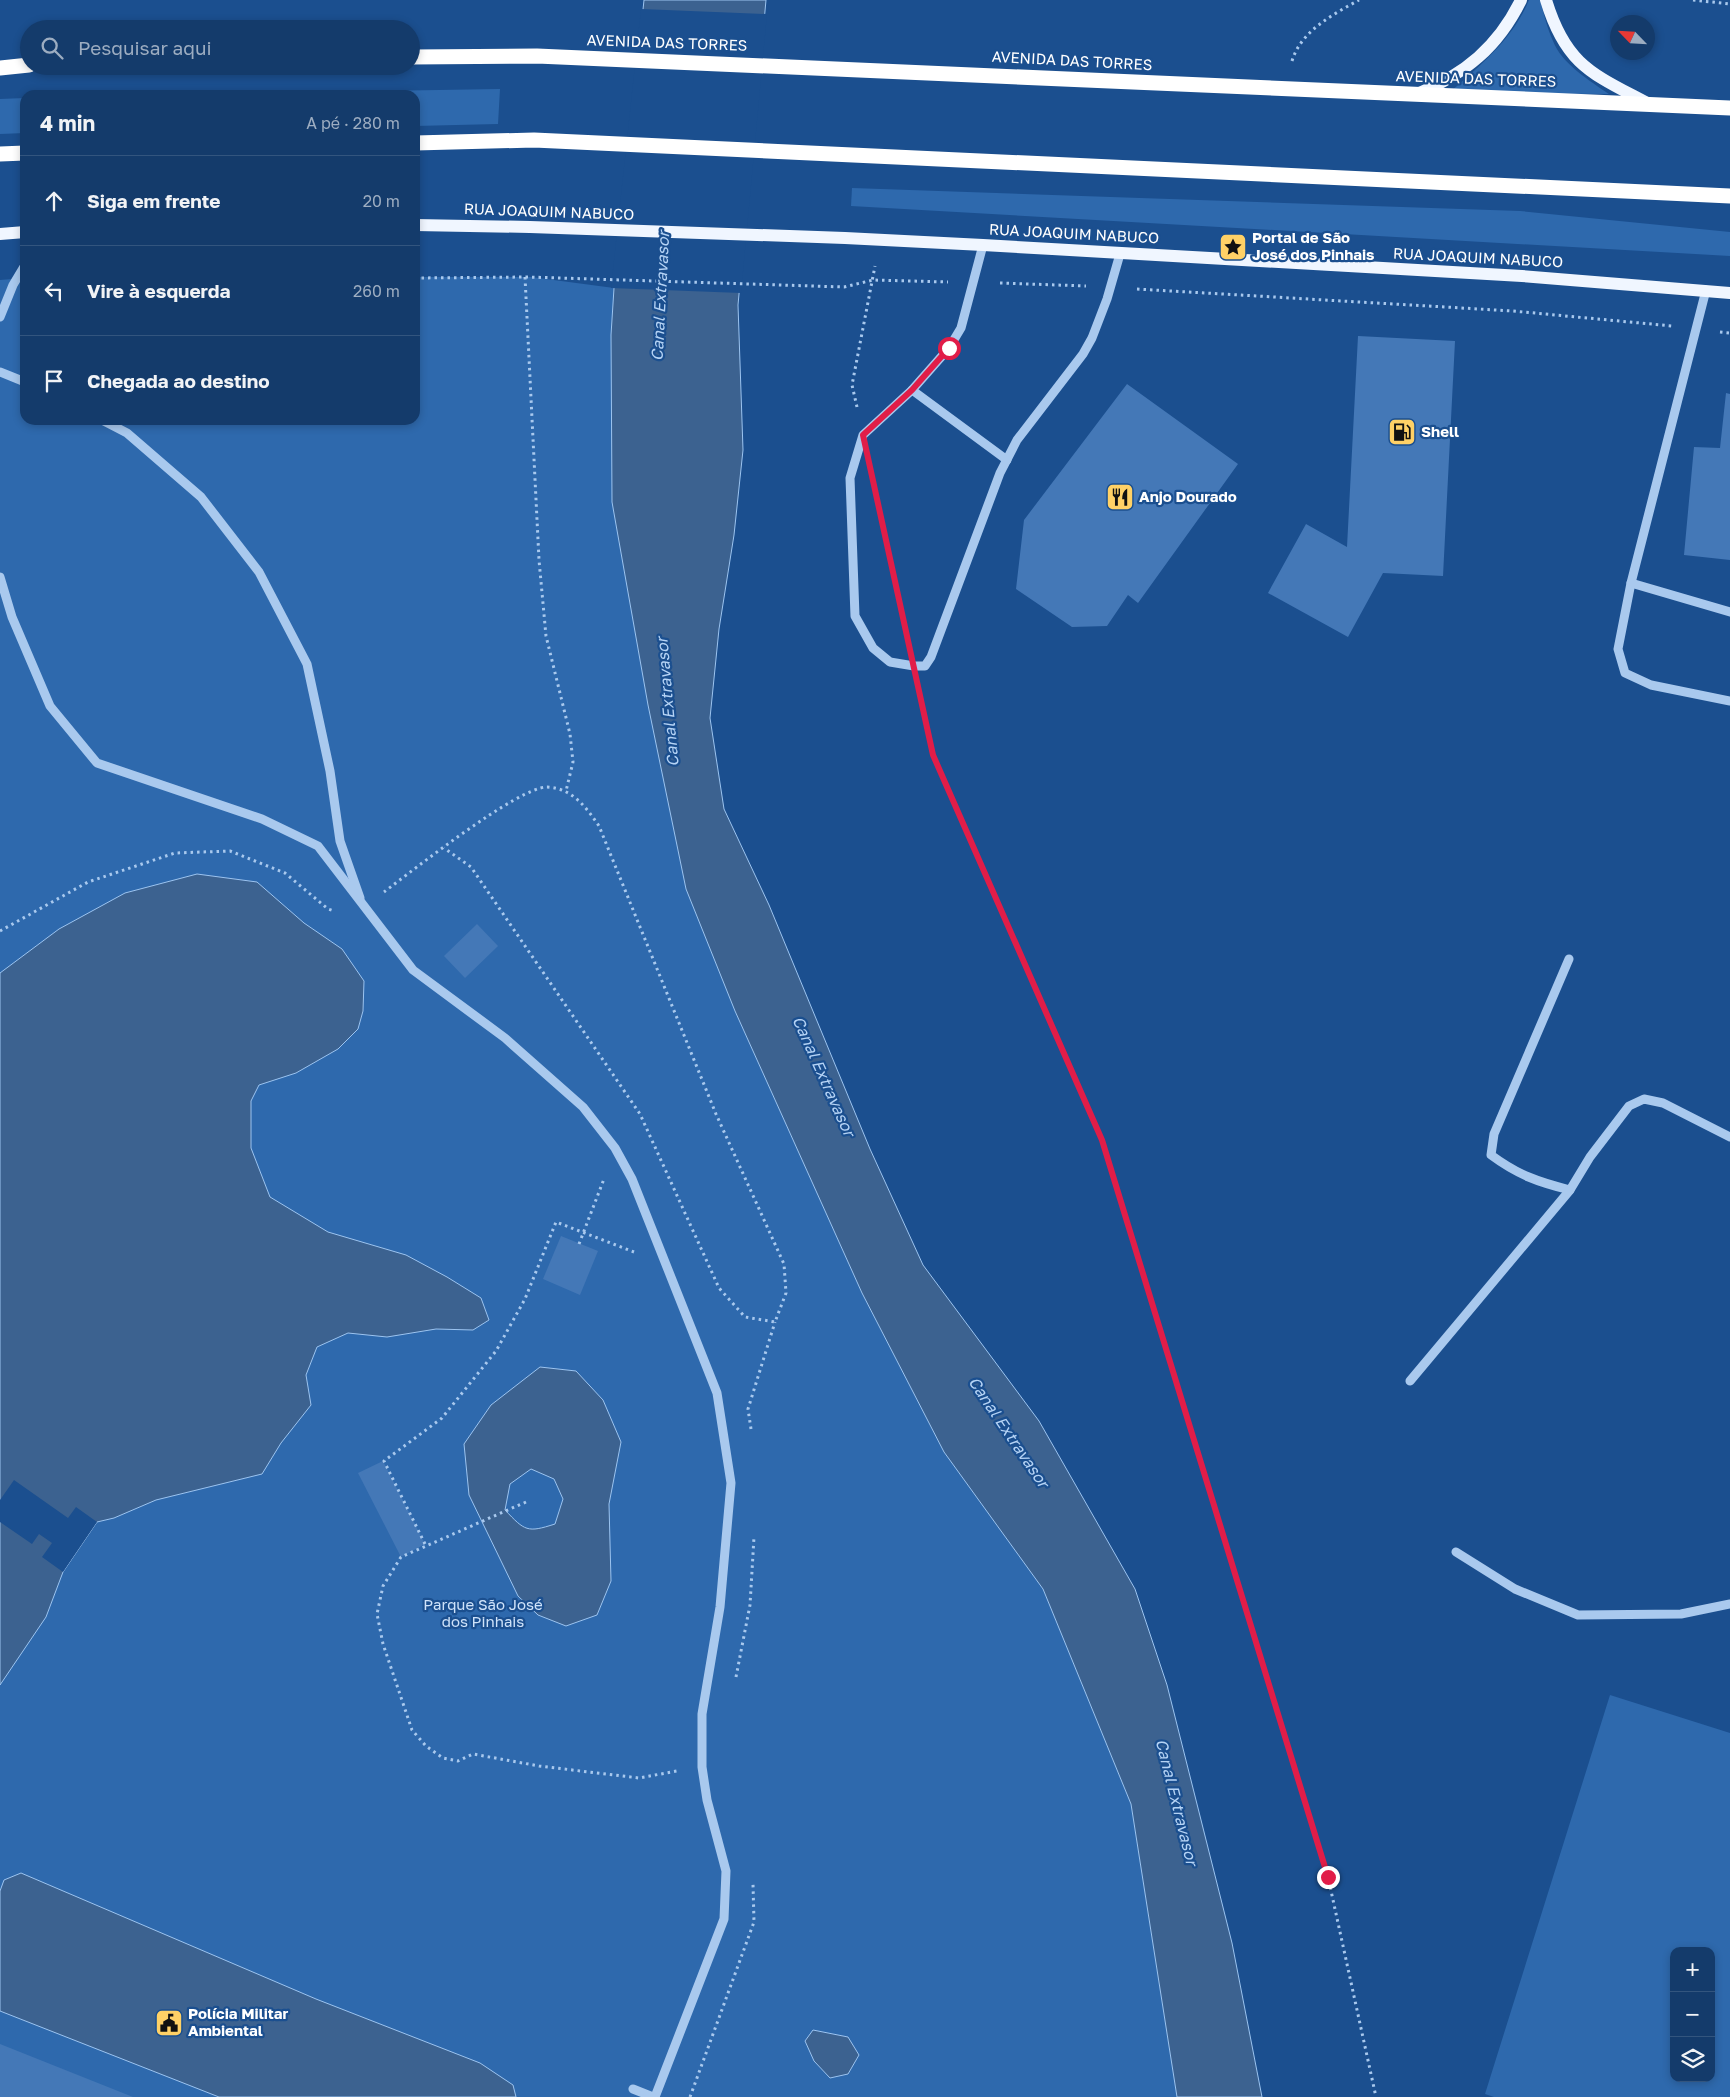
<!DOCTYPE html>
<html lang="pt">
<meta charset="utf-8">
<style>
:root{--surface:#143b6b;--page:#1d4271;--text:#f1f3f6;--muted:#9dadc1;--line:#33557e}
body{margin:0;font-family:"Golos Text",sans-serif;background:var(--page);color:var(--text)}
.controls{position:absolute;right:15px;bottom:15px;display:grid;overflow:hidden;border-radius:10px;box-shadow:0 2px 8px #0003}
.controls button{width:45px;height:45px;display:grid;place-items:center;padding:0;border:0;border-bottom:1px solid var(--line);background:var(--surface);color:var(--text);font:25px sans-serif}
.compass{position:absolute;left:1610px;top:15px;width:45px;height:45px;border-radius:50%;background:var(--surface);box-shadow:0 2px 8px #0003;rotate:295deg}
.stop{position:absolute;width:15px;height:15px;margin:-11px;border:4px solid #e11d48;border-radius:50%;background:#fff}
.stop.end{background:#e11d48;border-color:#fff;box-shadow:0 1px 5px #0008}
.list{margin:0;padding:0;list-style:none}
h2{display:flex;justify-content:space-between;align-items:center;height:65px;margin:0;padding:0 20px;font-size:21px}
h2 small{font-size:16px;font-weight:400;color:var(--muted)}
.list li{display:grid;grid-template-columns:32px 1fr auto;gap:15px;align-items:center;box-sizing:border-box;height:90px;padding:0 20px;border-top:1px solid var(--line)}
.list b{display:block;font-size:19px;white-space:nowrap}
.list em{font-size:16px;font-style:normal;color:var(--muted)}
.icon{flex:none;width:28px;height:28px;fill:none;stroke:currentColor;stroke-width:2;stroke-linecap:round;stroke-linejoin:round}
.map{position:relative;flex:none;width:1730px;height:2097px;overflow:hidden}
.search{position:absolute;background:var(--surface);box-shadow:0 2px 8px #0003;left:20px;top:20px;width:400px;height:55px;display:flex;align-items:center;gap:12px;box-sizing:border-box;padding:0 18px;border-radius:28px;color:var(--muted);font-size:19px}
.panel{position:absolute;background:var(--surface);box-shadow:0 2px 8px #0003;left:20px;top:90px;width:400px;height:335px;border-radius:15px}
.map>svg:first-child{display:block}
.green{fill:#2e69ad;fill-rule:evenodd}
.water{fill:#3c6290;stroke:#9cc4f0;fill-rule:evenodd}
.pier{fill:#1b4f8f}
.building{fill:#4478b7}
.lines{fill:none;stroke-linecap:round;stroke-linejoin:round}
.path{stroke:#a9c9ee;stroke-width:3;stroke-dasharray:2.5 4;stroke-linecap:butt}
.minor{stroke:#a9c9ee;stroke-width:9}
.major{stroke:#f0f6ff;stroke-width:12}
.highway{stroke:#fff;stroke-width:15}
.route{stroke:#e11d48;stroke-width:6}
.labels{text-anchor:middle;stroke-width:4.5;stroke-linejoin:round;paint-order:stroke}
.street-label{font-size:15px;fill:#fff;stroke:#1b4f8f}
.poi-label{font-size:15px;font-weight:bold;fill:#fff;stroke:#1b4f8f;text-anchor:start}
.park-label{font-size:15px;fill:#cfe3fa;stroke:#1b4f8f}
.water-label{font-size:16px;font-style:italic;fill:#b5d3f5;stroke:#1b4f8f}
</style>
<div class="map">
<svg width="1730" height="2097" viewBox="0 0 1730 2097">
<rect width="100%" height="100%" fill="#1b4f8f"/>
<!-- green -->
<g class="green">
<path d="M 1529,0 L 1540,0 C 1544,14 1547,28 1553,41 C 1561,63 1590,81 1609,94 L 1449,93 C 1480,66 1513,39 1529,0 Z"/>
<polygon points="500,89 498,124 415,126 415,95 128,95"/>
<polygon points="25,98 25,133 0,134 0,99"/>
<polygon points="852,188 1520,211 1730,232 1730,256 851,206"/>
<polygon points="415,277 531,277 614,288 611,335 735,1011 862,1293 944,1452 1043,1589 1131,1804 1177,2097 0,2097 0,280 25,278 25,420 415,420"/>
<path d="M 1610,1695 L 1730,1733 L 1730,2097 L 1494,2097 L 1485,2094 ZM 1674,1951 L 1711,1951 L 1711,2078 L 1674,2078 Z"/>
</g>
<!-- water -->
<g class="water">
<polygon points="644,0 766,0 738,305 743,450 734,535 719,629 710,718 724,809 769,905 870,1149 923,1265 1039,1421 1135,1589 1167,1685 1232,1943 1262,2097 1177,2097 1131,1804 1043,1589 944,1452 862,1293 735,1011 686,889 648,705 612,502 611,335 614,288"/>
<polygon points="197,874 257,882 304,923 342,949 364,981 363,1011 358,1029 338,1049 296,1073 259,1085 251,1101 251,1148 270,1197 328,1232 406,1255 447,1277 481,1298 489,1320 473,1330 436,1329 387,1337 348,1333 317,1347 306,1375 311,1405 281,1443 262,1474 156,1500 114,1518 97,1522 63,1572 46,1617 0,1685 0,973 59,929 125,893"/>
<path d="M 540,1367 L 576,1371 L 603,1400 L 621,1442 L 609,1504 L 611,1581 L 597,1615 L 566,1626 L 538,1615 L 518,1596 L 469,1495 L 464,1444 L 491,1405 ZM 531,1469 L 554,1479 L 563,1499 L 555,1524 C 527,1533 525,1531 505,1510 L 510,1484 Z"/>
<polygon points="21,1873 316,1999 480,2063 513,2085 516,2097 219,2097 0,2011 0,1891 4,1880"/>
<polygon points="813,2030 848,2037 859,2055 848,2074 830,2078 814,2061 805,2041"/>
</g>
<!-- pier -->
<g class="pier">
<polygon points="641,9 767,14 741,293 611,288"/>
<polygon points="14,1480 68,1518 76,1507 97,1522 63,1572 42,1557 52,1543 39,1534 32,1544 0,1522 0,1500"/>
</g>
<!-- building -->
<g class="building">
<polygon points="1358,336 1455,341 1443,576 1383,573 1348,637 1268,593 1306,524 1347,547"/>
<polygon points="1127,384 1238,464 1138,603 1128,595 1107,626 1072,627 1016,589 1024,520"/>
<polygon points="1726,393 1730,394 1730,560 1684,555 1694,447 1720,448"/>
<polygon points="477,924 498,946 465,978 444,956"/>
<polygon points="561,1236 598,1251 580,1295 543,1279"/>
<polygon points="383,1461 425,1544 401,1557 358,1473"/>
<polygon points="0,2044 133,2097 0,2097"/>
</g>
<g class="lines">
<!-- path -->
<g class="path">
<polyline points="1693,0 1730,4"/>
<path d="M 1292,61 C 1301,31 1332,15 1359,0"/>
<polyline points="525,277 539,560 546,636 570,734 573,762 566,791"/>
<polyline points="415,278 528,277 844,287 873,280 948,282"/>
<polyline points="1000,283 1086,286"/>
<polyline points="1137,289 1513,311 1672,326"/>
<polyline points="1720,332 1730,333"/>
<polyline points="857,407 852,385 875,266"/>
<polyline points="878,503 908,639"/>
<polyline points="919,691 933,755 1102,1140 1328,1877 1376,2097"/>
<path d="M 384,892 C 412,871 518,787 547,787 C 572,788 586,807 599,826 L 716,1114 L 784,1264 L 786,1293 L 775,1322 L 745,1317 L 719,1288 L 640,1114 L 471,867 L 444,848"/>
<polyline points="0,931 88,882 175,853 230,851 285,873 328,909 334,911"/>
<polyline points="579,1244 604,1179"/>
<polyline points="751,1429 748,1409 775,1322"/>
<polyline points="526,1502 401,1557 383,1586 377,1614 383,1644 412,1730 426,1746 443,1758 458,1761 473,1754 539,1766 639,1778 677,1771"/>
<polyline points="425,1544 384,1461 442,1418 496,1351 525,1299 556,1222 634,1252"/>
<polyline points="736,1677 750,1605 754,1537"/>
<polyline points="690,2097 754,1922 753,1884"/>
</g>
<!-- minor -->
<g class="minor">
<polyline points="983,245 961,328 949,348 912,390 863,435 850,478 855,616 873,648 890,662 914,666 925,666 931,657 1000,473 1017,440 1083,354 1092,338 1107,299 1120,254"/>
<polyline points="1706,290 1631,583 1618,649 1625,673 1651,685 1730,701"/>
<polyline points="0,317 13,285 25,265"/>
<polyline points="0,372 25,382"/>
<polyline points="912,390 1007,460"/>
<polyline points="102,420 127,433 201,497 259,572 307,664 330,771 340,841 360,898"/>
<polyline points="0,577 12,617 50,706 97,763 262,819 318,846 413,970 505,1038 583,1107 615,1148 632,1179 717,1393 731,1483 720,1607 702,1714 702,1767 707,1800 726,1871 724,1919 655,2097"/>
<polyline points="1631,583 1730,612"/>
<path d="M 1569,959 L 1494,1134 L 1491,1155 C 1518,1175 1538,1182 1570,1190"/>
<polyline points="1410,1381 1570,1190 1590,1157 1629,1106 1644,1099 1663,1103 1730,1137"/>
<polyline points="1456,1552 1515,1589 1578,1615 1681,1614 1730,1604"/>
<polyline points="633,2089 653,2097"/>
</g>
<!-- major -->
<g class="major">
<path d="M 1546,0 C 1566,66 1593,74 1649,104"/>
<path d="M 1417,94 C 1465,74 1498,47 1521,0"/>
<polyline points="415,225 530,227 845,238 983,245 1522,276 1730,293"/>
<polyline points="0,234 25,232"/>
</g>
<!-- highway -->
<g class="highway">
<polyline points="411,57 537,56 1730,108"/>
<polyline points="0,68 29,65"/>
<polyline points="415,143 534,140 1730,196"/>
<polyline points="0,154 25,153"/>
</g>
</g>
<g class="lines">
<!-- route -->
<polyline class="route" points="949,348 912,390 863,435 933,755 1102,1140 1328,1877"/>
</g>
<!-- icons -->
<defs>
<g id="sight-square" transform="scale(1.4375)"><rect x="-9" y="-9" width="18" height="18" rx="4" fill="#ffd166" stroke="#1b4f8f"/><path d="M0-6L1.8-2.2L6-1.7L2.9 1.2L3.7 5.4L0 3.3L-3.7 5.4L-2.9 1.2L-6-1.7L-1.8-2.2Z" fill="#111"/></g>
<g id="fuel-square" transform="scale(1.4375)"><rect x="-9" y="-9" width="18" height="18" rx="4" fill="#ffd166" stroke="#1b4f8f"/><path d="M-5.5-6h7V0h2V4h1.3V-2.5L3-4.5l.8-.8L6-3V5H2.5V1h-1V6h-7ZM-4.2-4.7v3.2H.2V-4.7Z" fill="#111"/></g>
<g id="restaurant-square" transform="scale(1.4375)"><rect x="-9" y="-9" width="18" height="18" rx="4" fill="#ffd166" stroke="#1b4f8f"/><path d="M-5-6h1v4h1v-4h1v4h1v-4h1v5L-1.5 .5V6h-2V.5L-5-1ZM5-6V6H3V1.5H1.5Q1.5-4 5-6Z" fill="#111"/></g>
<g id="civic-square" transform="scale(1.4375)"><rect x="-9" y="-9" width="18" height="18" rx="4" fill="#ffd166" stroke="#1b4f8f"/><path d="M-.6-6.5H3V-4.5H.6V-3L4-1V1h2V6H-6V1h2V-1L-.6-3ZM-1.2 2.5V6h2.4V2.5Z" fill="#111"/></g>
</defs>
<g fill-rule="evenodd">
<use href="#sight-square" x="1233" y="247"/>
<use href="#fuel-square" x="1402" y="432"/>
<use href="#restaurant-square" x="1120" y="497"/>
<use href="#civic-square" x="169" y="2023"/>
</g>
<g class="labels">
<!-- street labels -->
<g class="street-label">
<text transform="translate(667 43) rotate(2)" y="5">AVENIDA DAS TORRES</text>
<text transform="translate(1072 61) rotate(3)" y="5">AVENIDA DAS TORRES</text>
<text transform="translate(1476 79) rotate(2)" y="5">AVENIDA DAS TORRES</text>
<text transform="translate(549 212) rotate(2)" y="5">RUA JOAQUIM NABUCO</text>
<text transform="translate(1074 234) rotate(3)" y="5">RUA JOAQUIM NABUCO</text>
<text transform="translate(1478 258) rotate(3)" y="5">RUA JOAQUIM NABUCO</text>
</g>
<!-- poi labels -->
<g class="poi-label">
<text x="1252" y="243">Portal de São<tspan x="1252" dy="17">José dos Pinhais</tspan></text>
<text x="1421" y="437">Shell</text>
<text x="1139" y="502">Anjo Dourado</text>
<text x="188" y="2019">Polícia Militar<tspan x="188" dy="17">Ambiental</tspan></text>
</g>
<!-- park labels -->
<g class="park-label">
<text x="483" y="1610">Parque São José<tspan x="483" dy="17">dos Pinhais</tspan></text>
</g>
<!-- water labels -->
<g class="water-label">
<text transform="translate(660 296) rotate(-87)" y="6">Canal Extravasor</text>
<text transform="translate(667 702) rotate(-95)" y="6">Canal Extravasor</text>
<text transform="translate(824 1076) rotate(66)" y="6">Canal Extravasor</text>
<text transform="translate(1009 1432) rotate(56)" y="6">Canal Extravasor</text>
<text transform="translate(1177 1802) rotate(76)" y="6">Canal Extravasor</text>
</g>
</g>
</svg>
<div class="controls">
<button>+</button>
<button>−</button>
<button><svg class="icon" aria-label="layers" viewBox="0 0 24 24"><path d="M12 4l9 5-9 5-9-5zM3 14l9 5 9-5"/></svg></button>
</div>
<svg class="compass" viewBox="-18 -18 36 36"><path d="M0-13l5 13h-10z" fill="#e53935"/><path d="M0 13l5-13h-10z" fill="#9dadc1"/></svg>
<div class="stop" style="left:949px;top:348px"></div>
<div class="stop end" style="left:1328px;top:1877px"></div>
<div class="search"><svg class="icon" aria-label="search" viewBox="0 0 24 24"><circle cx="10" cy="10" r="6"/><path d="M15 15l6 6"/></svg>Pesquisar aqui</div>
<section class="panel">
<h2>4 min<small>A pé · 280 m</small></h2>
<ul class="list">
<li><svg class="icon" aria-label="ahead" viewBox="0 0 24 24"><path d="M12 20V5M6 11l6-6 6 6"/></svg><div><b>Siga em frente</b></div><em>20 m</em></li>
<li><svg class="icon" aria-label="left" viewBox="0 0 24 24"><path d="M17 20v-9H6M10 6l-5 5 5 5"/></svg><div><b>Vire à esquerda</b></div><em>260 m</em></li>
<li><svg class="icon" aria-label="arrive" viewBox="0 0 24 24"><path d="M6 21V4h12l-3 4 3 4H6"/></svg><div><b>Chegada ao destino</b></div></li>
</ul>
</section>
</div>
